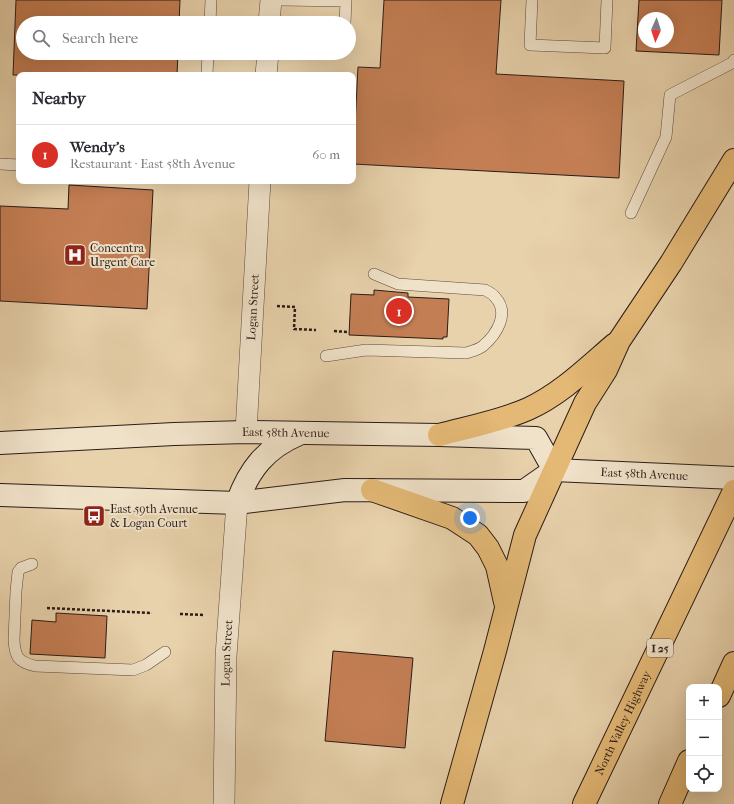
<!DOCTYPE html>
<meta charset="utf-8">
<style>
:root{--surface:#fff;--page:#f2f2f3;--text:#2b2b33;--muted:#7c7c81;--line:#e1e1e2;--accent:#d93025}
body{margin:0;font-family:"IM FELL French Canon",serif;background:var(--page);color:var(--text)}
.controls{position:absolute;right:12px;bottom:12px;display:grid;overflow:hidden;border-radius:8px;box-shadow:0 4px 16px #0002}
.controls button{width:36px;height:36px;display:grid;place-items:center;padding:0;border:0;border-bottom:1px solid var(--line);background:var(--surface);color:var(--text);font:20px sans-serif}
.compass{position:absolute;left:638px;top:12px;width:36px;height:36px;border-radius:50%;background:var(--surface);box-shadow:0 4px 16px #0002;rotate:183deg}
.you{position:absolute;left:470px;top:518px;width:14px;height:14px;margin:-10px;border:3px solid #fff;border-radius:50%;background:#1a73e8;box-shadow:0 0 0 6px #1a73e833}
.badge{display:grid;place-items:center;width:26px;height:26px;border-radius:50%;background:var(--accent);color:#fff;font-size:13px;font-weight:700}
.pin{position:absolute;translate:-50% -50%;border:2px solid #fff;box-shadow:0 1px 4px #0006}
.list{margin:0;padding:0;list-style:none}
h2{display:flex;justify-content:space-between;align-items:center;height:52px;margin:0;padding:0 16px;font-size:17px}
h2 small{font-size:13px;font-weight:400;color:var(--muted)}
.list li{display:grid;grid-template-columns:26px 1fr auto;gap:12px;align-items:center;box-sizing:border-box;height:60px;padding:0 16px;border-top:1px solid var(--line)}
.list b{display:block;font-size:15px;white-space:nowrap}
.list p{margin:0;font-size:13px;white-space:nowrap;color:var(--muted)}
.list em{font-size:13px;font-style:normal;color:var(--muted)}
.icon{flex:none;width:22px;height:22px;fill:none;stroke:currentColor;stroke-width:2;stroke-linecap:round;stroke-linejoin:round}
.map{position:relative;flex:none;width:734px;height:804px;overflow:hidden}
.search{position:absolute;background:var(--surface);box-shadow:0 4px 16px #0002;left:16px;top:16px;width:340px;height:44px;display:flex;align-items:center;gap:10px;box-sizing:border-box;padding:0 14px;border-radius:22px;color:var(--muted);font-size:15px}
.panel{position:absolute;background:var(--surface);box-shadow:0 4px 16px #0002;left:16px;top:72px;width:340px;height:112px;border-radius:8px}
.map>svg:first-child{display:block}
.building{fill:#c47e54;stroke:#2a1b16;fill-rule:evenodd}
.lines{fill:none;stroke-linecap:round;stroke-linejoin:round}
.service-casing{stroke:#5a493c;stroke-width:12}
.minor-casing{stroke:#5a493c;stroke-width:22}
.secondary-casing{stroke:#2a1b16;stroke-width:24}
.motorway-casing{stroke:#2a1b16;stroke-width:24}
.path{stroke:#2a1b16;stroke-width:2.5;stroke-dasharray:3 2;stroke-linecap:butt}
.service{stroke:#f0e2c9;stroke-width:11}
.minor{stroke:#f0e2c9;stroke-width:21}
.secondary{stroke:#f0e2c9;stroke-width:22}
.motorway{stroke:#e4b976;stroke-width:22}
.labels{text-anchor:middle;stroke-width:4;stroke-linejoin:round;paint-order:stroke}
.shield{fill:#f0e2c9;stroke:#65574c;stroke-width:1}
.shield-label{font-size:11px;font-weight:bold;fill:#2a1b16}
.poi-label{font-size:12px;fill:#2a1b16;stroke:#f0e2c9;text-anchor:start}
.street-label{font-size:12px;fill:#2a1b16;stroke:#f0e2c9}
</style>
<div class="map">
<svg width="734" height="804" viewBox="0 0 734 804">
<rect width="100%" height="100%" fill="#e8d2ac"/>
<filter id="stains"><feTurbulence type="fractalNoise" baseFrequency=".005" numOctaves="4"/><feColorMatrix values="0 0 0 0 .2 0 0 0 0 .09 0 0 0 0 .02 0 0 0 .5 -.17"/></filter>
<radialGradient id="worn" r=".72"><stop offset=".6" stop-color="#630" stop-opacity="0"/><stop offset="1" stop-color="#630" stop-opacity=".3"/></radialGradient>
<!-- building -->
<g class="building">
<polygon points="16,0 180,0 179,23 23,23 23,53 178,53 177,75 13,75"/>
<polygon points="384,0 501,0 496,74 624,81 619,178 353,164 358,67 380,68"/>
<path d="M 639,0 L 722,0 L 719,55 L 636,51 ZM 644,18 L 668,18 L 668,42 L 644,42 Z"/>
<polygon points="69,185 153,190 147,309 0,301 0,206 68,209"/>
<polygon points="374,290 408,293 408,297 449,299 447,337 443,337 443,339 349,335 351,294 374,295"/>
<polygon points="56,613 107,616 105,658 30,654 32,620 56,622"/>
<polygon points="333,651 413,658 405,748 325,741"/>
</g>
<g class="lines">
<!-- service casing -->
<g class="service-casing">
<g id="service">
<polyline points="281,0 346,1 345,23"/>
<polyline points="532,0 530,45 605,48 607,0"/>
<polyline points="210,23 211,0"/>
<polyline points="207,75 208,53"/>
<polyline points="0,164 19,165"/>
<polyline points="631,213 666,137 670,95 732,63 734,60"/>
<path d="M 326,356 L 366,350 L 466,353 C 472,351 478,350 483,346 C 497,334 510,313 495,297 C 493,294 489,292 485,290 L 398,284 L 374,274"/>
<path d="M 32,564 L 21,568 L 18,572 L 16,591 L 14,640 C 15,657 18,662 35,666 L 133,670 L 146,665 L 165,652"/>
</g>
</g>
<!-- minor casing -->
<g class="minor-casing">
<g id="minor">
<polyline points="269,23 271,0"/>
<polyline points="266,75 268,53"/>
<path id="s1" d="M 246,432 L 260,181"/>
<path id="s2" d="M 224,804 L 226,656 L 237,503"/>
</g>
</g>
<!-- secondary casing -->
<g class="secondary-casing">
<g id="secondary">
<path id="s3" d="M 0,443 L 174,434 L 246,432 L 439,435 L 536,438 L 554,470"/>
<path id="s4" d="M 0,495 L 237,503 L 345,490 L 524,491 L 554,470 L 734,478"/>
<path d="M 237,503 C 249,469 266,448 299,434"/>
</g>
</g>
<!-- motorway casing -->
<g class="motorway-casing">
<g id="motorway">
<path d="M 439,435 C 469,427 501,421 528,409 C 561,394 588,367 615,344"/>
<polyline points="372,490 452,518 478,535 488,548 497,566 505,602"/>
<polyline points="719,696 734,663"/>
<polyline points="452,804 495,651 525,535 585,403 606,370 619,341 671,263 734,160"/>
<path id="s5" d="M 584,804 L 734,491"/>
<polyline points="670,804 689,761"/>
</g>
</g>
<!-- path -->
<g class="path">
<polyline points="277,306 295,307 294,329 316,330"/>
<polyline points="334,331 347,332 347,334"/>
<polyline points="47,608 152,613"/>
<polyline points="180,614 205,615"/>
</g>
<!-- service -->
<use href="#service" class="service"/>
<!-- minor -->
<use href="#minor" class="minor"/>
<!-- secondary -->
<use href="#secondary" class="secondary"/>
<!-- motorway -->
<use href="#motorway" class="motorway"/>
</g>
<!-- icons -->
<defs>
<g id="hospital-square" transform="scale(1.15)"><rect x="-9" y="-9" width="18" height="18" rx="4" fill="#8f2418" stroke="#f0e2c9"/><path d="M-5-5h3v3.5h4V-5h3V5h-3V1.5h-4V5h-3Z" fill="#fff"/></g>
<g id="bus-square" transform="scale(1.15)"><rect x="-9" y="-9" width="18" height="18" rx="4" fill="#8f2418" stroke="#f0e2c9"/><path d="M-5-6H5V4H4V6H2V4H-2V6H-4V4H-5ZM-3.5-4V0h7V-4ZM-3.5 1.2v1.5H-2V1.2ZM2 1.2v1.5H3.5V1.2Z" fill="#fff"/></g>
</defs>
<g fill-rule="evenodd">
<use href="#hospital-square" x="75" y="255"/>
<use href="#bus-square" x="94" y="516"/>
</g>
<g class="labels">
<!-- shield labels -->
<rect class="shield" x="647" y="639" width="26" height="18" rx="3"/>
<g class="shield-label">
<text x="660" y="652">I 25</text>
</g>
<!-- poi labels -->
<g class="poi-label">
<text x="90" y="252">Concentra<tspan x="90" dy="14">Urgent Care</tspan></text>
<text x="110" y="513">East 59th Avenue<tspan x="110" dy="14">&amp; Logan Court</tspan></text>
</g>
<!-- street labels -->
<g class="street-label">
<text dy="4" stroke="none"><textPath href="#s1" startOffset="125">Logan Street</textPath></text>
<text dy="4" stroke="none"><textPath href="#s3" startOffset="286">East 58th Avenue</textPath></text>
<text dy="4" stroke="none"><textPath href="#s4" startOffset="652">East 58th Avenue</textPath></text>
<text dy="4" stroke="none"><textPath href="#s2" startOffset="151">Logan Street</textPath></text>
<text dy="4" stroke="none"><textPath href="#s5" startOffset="90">North Valley Highway</textPath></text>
</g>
</g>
<rect width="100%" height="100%" filter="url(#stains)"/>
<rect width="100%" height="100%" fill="url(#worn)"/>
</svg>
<div class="controls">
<button>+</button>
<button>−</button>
<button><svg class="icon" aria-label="locate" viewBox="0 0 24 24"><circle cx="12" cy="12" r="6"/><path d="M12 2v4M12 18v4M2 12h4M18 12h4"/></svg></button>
</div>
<svg class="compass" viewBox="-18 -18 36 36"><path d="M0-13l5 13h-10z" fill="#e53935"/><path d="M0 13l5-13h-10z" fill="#7c7c81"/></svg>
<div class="you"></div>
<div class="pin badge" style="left:399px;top:311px">1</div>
<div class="search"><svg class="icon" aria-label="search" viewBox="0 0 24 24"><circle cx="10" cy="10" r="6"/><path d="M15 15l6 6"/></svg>Search here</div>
<section class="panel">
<h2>Nearby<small></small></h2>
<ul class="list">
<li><span class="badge">1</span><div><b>Wendy's</b><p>Restaurant · East 58th Avenue</p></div><em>60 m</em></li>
</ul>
</section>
</div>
